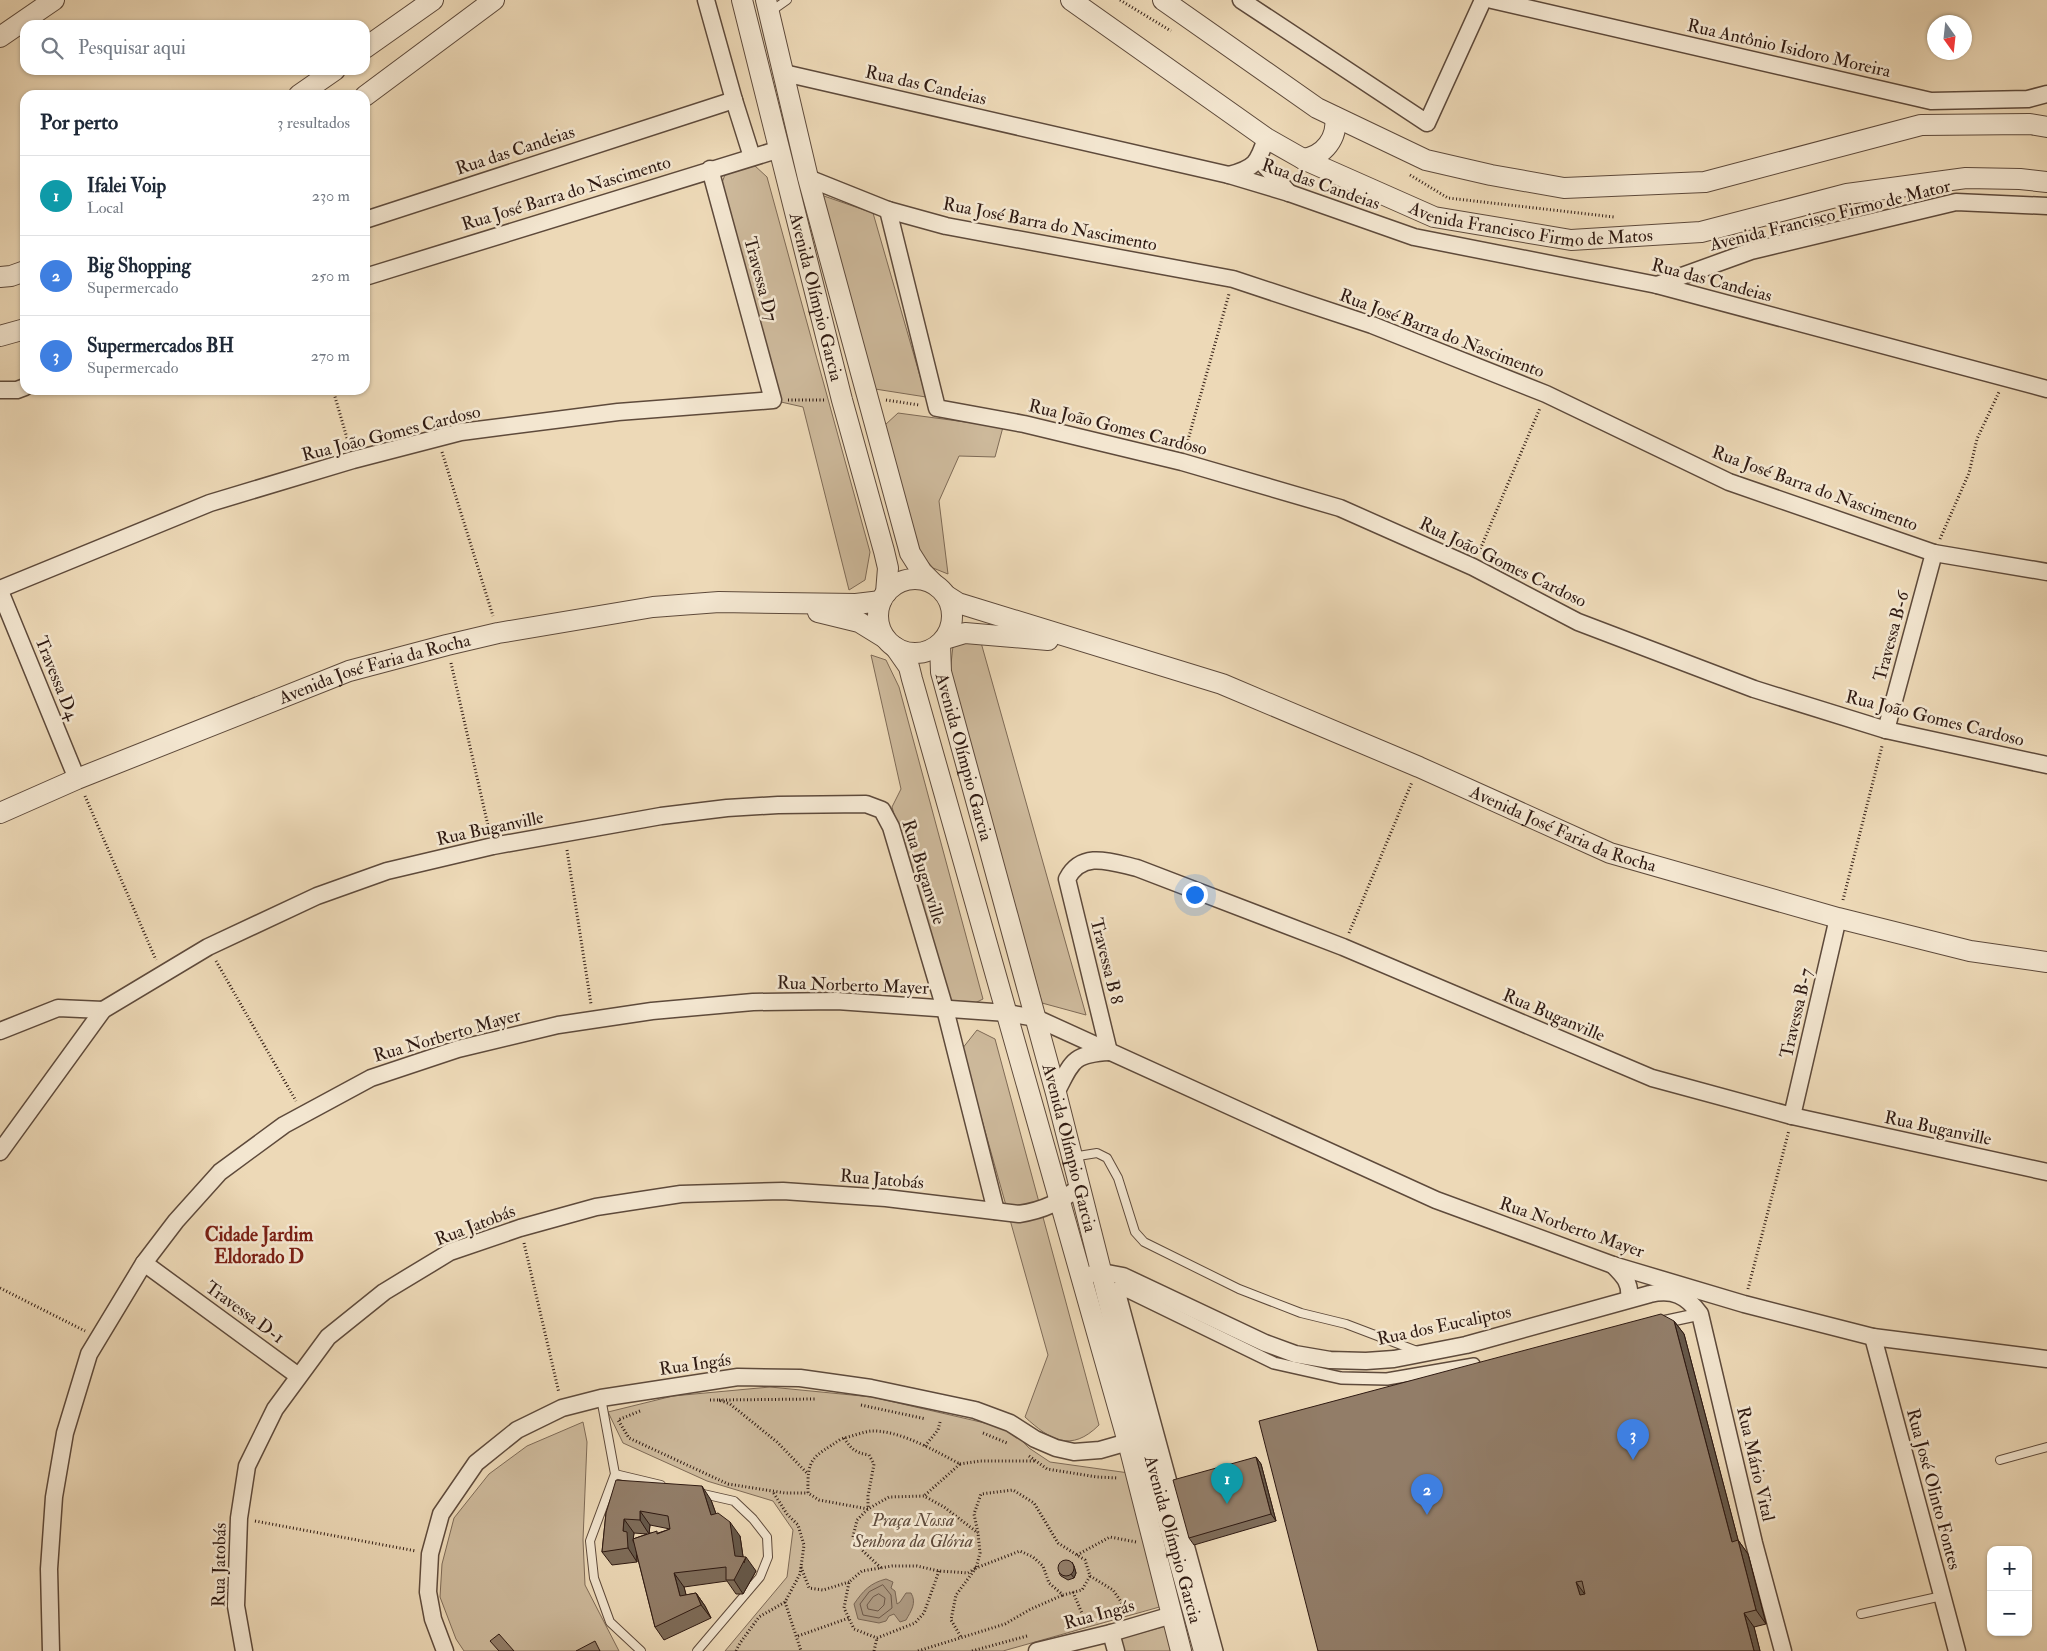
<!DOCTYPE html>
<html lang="pt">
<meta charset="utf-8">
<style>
:root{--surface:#fff;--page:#f2f2f3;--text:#1f2937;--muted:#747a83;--line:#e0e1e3;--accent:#8f2418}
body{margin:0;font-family:"IM FELL Double Pica",serif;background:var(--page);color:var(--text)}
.controls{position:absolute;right:15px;bottom:15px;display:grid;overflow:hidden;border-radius:10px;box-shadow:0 1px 4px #0004}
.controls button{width:45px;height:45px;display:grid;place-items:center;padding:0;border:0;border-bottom:1px solid var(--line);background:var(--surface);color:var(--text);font:25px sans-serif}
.compass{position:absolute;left:1927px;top:15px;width:45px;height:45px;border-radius:50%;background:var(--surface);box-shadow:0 1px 4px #0004;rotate:165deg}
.you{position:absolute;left:1194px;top:894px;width:18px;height:18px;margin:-12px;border:4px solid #fff;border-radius:50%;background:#1a73e8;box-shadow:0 0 0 8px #1a73e833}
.badge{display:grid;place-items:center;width:32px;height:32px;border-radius:50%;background:var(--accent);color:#fff;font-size:16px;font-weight:700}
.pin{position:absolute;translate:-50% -41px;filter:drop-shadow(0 1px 2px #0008)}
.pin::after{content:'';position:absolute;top:26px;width:18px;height:15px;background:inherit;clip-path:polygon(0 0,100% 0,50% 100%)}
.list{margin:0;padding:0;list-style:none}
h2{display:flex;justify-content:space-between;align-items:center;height:65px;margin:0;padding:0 20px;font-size:21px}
h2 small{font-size:16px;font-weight:400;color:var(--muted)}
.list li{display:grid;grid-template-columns:32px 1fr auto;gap:15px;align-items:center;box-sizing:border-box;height:80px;padding:0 20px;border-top:1px solid var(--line)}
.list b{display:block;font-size:19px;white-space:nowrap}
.list p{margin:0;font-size:16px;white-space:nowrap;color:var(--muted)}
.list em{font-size:16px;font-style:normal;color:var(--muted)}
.icon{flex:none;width:28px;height:28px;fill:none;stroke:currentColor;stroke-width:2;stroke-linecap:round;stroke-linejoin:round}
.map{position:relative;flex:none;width:2047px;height:1651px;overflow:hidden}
.search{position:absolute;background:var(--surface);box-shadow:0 1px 4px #0004;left:20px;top:20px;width:350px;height:55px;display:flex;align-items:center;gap:12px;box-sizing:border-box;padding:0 18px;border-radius:15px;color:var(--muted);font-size:19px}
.panel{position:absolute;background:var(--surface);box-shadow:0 1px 4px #0004;left:20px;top:90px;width:350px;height:305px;border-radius:15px}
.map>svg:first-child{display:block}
.green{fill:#cdb99b;stroke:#7e6a56}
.water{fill:#ac987f;stroke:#7a6653}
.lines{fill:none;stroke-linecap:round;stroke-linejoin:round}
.shore{stroke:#6e5948;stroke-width:1}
.service-casing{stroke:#5e4a3b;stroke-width:10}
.pedestrian-casing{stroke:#5e4a3b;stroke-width:14}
.minor-casing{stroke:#5e4a3b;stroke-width:19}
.tertiary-casing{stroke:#5e4a3b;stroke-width:22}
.path{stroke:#2f1a12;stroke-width:3;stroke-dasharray:1 2.5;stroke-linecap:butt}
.service{stroke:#f3e6d0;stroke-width:8}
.pedestrian{stroke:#f3e6d0;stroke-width:11}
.minor{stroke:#f3e6d0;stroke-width:16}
.tertiary{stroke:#f3e6d0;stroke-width:20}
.wall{fill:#7e6c59;stroke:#2f1a12;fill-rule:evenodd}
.shaded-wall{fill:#665849;stroke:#2f1a12}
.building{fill:#927d68;stroke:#2f1a12;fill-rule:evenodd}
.labels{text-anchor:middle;stroke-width:5;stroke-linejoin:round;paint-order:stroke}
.street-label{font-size:18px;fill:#2f1a12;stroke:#f3e6d0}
.park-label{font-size:18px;font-style:italic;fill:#5e4a3b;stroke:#f3e6d0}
.neighbourhood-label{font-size:19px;font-weight:bold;fill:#7a1f14;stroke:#f3e6d0}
</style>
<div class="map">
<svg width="2047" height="1651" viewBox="0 0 2047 1651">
<rect width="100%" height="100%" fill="#edd9b7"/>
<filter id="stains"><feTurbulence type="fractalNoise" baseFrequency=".004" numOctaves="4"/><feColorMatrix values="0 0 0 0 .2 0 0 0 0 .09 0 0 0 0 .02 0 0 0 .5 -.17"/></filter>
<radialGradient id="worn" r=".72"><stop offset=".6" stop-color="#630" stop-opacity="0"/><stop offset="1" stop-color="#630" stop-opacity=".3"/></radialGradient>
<!-- green -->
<g class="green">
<polygon points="754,165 767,177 870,552 865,580 849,590 803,407 781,402 720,188 726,172"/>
<polygon points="821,195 873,213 926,397 875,389"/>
<polygon points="898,413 1003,427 995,457 959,456 939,501 948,574 933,568 916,548 885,425"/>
<polygon points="980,639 1086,1015 1042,1003 950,673 953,646"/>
<polygon points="871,655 886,660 899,687 983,999 969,1006 948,1001 892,807 901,789"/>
<path d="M 977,1030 L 995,1039 L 1099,1425 C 1071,1453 1050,1440 1025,1417 L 1048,1355 L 962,1049 Z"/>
<polygon points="770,1387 872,1397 1011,1429 1029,1448 1050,1462 1129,1473 1163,1606 1003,1651 725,1651 787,1577 793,1530 773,1501 707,1481 623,1443 608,1412 673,1396"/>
<polygon points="583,1422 587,1442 583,1540 585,1585 619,1651 464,1651 456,1639 440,1597 442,1564 454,1518 489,1474 527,1446"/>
<polygon points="1170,1625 1176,1651 1122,1651 1119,1639"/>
</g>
<!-- water -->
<path class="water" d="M 886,1579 L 893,1582 L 891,1588 L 895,1591 L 897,1604 L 900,1602 L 906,1593 L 911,1593 C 917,1603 911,1611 906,1620 L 900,1622 L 894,1614 L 889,1616 L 886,1621 L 879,1623 L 858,1619 L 854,1604 C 863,1591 870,1583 886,1579 Z"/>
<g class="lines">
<!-- shore -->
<g class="shore">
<polygon points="883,1585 891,1595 892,1608 879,1618 863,1615 860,1604 869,1592"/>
<polygon points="879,1594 885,1598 884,1605 878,1611 868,1609 867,1605 873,1597"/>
</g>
<!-- service casing -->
<g class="service-casing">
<g id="service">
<polyline points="770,12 787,0"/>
<polyline points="1072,1157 1097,1153 1107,1158 1118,1178 1135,1232 1144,1242 1239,1289 1301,1313 1346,1324 1417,1351"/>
<polyline points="601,1398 615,1474 590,1541 594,1578 610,1622 641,1651"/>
<polyline points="2000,1460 2047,1447"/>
<polyline points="615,1474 661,1485"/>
<polyline points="1861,1614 1942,1596"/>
<polyline points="697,1651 760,1577 768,1557 767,1537 753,1519 734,1501 699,1493"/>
</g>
</g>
<!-- pedestrian casing -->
<g class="pedestrian-casing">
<g id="pedestrian">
<polyline points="1658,1323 1700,1314"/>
<polyline points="1217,1651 1118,1287 1274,1363 1341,1378 1387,1379 1474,1364"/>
</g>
</g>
<!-- minor casing -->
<g class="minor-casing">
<g id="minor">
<polyline points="706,0 734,100 752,157"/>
<polyline points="1241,0 1427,123 1483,0"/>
<polyline points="1492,0 1931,101 2028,99 2047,94"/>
<polyline points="784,73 1229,175 1289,193 1414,237 1657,285 2047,389"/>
<polyline points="1259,159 1289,193"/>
<path d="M 1229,175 C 1255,168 1258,163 1266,138"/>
<polyline points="808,178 888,210 946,226 1233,279 1372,325 1546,394 1729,482 1934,553 2047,572"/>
<polyline points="888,210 937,408 1024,424 1182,462 1340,508 1473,567 1578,622 1754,689 1886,730 2047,765"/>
<polyline points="365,220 734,100"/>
<polyline points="365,277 780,149"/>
<polyline points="1657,285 1751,251 1956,202 2047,206"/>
<polyline points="0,390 17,390 25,387"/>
<polyline points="0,589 210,503 353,460 461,432 618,412 773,400 710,169"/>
<polyline points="0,591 77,779"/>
<polyline points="1886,730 1934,553"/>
<polyline points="0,1031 58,1008 103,1010"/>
<path d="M 1109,1052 L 1067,879 C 1082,850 1111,862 1137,868 L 1343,947 L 1652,1078 L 1792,1116 L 2047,1172"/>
<path d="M 1056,1093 C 1072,1062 1072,1054 1109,1052"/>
<polyline points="1792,1116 1838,918"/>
<polyline points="0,1152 103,1010 208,947 317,896 387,871 493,846 661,816 727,808 778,805 866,804 882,810 891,827 945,1009 996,1211"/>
<polyline points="144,1263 297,1375"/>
<path d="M 1613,1265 C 1624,1276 1631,1283 1629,1299"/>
<path d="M 1092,1274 L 1102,1272 L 1123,1276 L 1265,1343 L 1295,1354 L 1330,1360 L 1366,1361 L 1394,1359 L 1466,1345 L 1650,1294 C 1673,1289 1686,1295 1700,1314 L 1754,1543 L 1783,1651"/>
<polyline points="1873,1337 1957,1651"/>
<polyline points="1111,1633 1116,1651"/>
<polyline points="51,1651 49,1569 54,1497 65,1433 89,1354 144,1263 176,1221 220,1172 284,1125 371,1078 458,1049 558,1025 652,1011 753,1002 837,1001 1007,1013 1036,1018 1436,1200 1613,1265 1744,1304 1873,1337 2047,1359"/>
<path d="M 244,1651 L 236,1606 L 239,1518 L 247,1466 L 275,1409 L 328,1337 L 384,1292 L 450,1252 L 520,1228 L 596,1207 L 681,1194 L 783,1191 L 886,1198 L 1019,1214 C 1045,1210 1059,1202 1080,1187"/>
<polyline points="445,1651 433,1619 428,1592 430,1554 441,1514 476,1463 517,1430 562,1408 601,1398 738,1377 800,1378 871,1388 975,1410 1010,1423 1035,1439 1056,1448 1074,1452 1100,1450 1128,1442"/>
<polyline points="1037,1651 1111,1633 1172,1615"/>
</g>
</g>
<!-- tertiary casing -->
<g class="tertiary-casing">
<g id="tertiary">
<path id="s1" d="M 742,0 L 842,400 L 884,551 L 888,568 L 886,593"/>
<polyline points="766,0 808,178 910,553 922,572 933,583"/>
<path id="s2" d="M 1071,0 L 1266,138 L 1303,159 L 1434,217 L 1571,240 L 1701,232 L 1847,194 L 1966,178 L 2020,179 L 2047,182"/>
<polyline points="1163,0 1317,108 1426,160 1491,175 1564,188 1705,182 1921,125 2030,124 2047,127"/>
<polyline points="0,37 54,0"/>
<polyline points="365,48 433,0"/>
<polyline points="299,95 335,70"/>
<polyline points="365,96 494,0"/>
<path d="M 1303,159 C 1324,156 1338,138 1335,117"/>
<polyline points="0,277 11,276 25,271"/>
<polyline points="0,336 25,329"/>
<circle cx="915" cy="616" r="37"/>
<path id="s3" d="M 947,596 L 958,603 L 971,607 L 1222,684 L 1419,767 L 1610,853 L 1838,918 L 1970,951 L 2047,962"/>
<polyline points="818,612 859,622 885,638"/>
<polyline points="945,639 965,633 1048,640"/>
<path id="s4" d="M 940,644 L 941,672 L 1056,1093 L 1120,1346 L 1204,1651"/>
<polyline points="895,647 909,667 912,679 1128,1442 1181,1651"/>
<path id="s5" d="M 0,813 L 77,779 L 349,671 L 447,645 L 498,633 L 653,607 L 719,602 L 856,604 L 881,601"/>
</g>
</g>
<!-- path -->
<g class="path">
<polyline points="1120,0 1171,31"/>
<polyline points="1410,175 1448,198 1614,217"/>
<polyline points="333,390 349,445"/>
<polyline points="788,400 825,400"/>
<polyline points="886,400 919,405"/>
<polyline points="1186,447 1229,294"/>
<polyline points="442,452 493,616"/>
<polyline points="1940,539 1969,473 1977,439 1999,392"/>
<polyline points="1479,552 1540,408"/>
<polyline points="451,663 489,830"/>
<polyline points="85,796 156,960"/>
<polyline points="567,850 591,1004"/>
<polyline points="1843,900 1882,746"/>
<polyline points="1349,933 1412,782"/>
<polyline points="216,961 296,1101"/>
<polyline points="524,1243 559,1393"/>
<polyline points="0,1288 85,1331"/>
<polyline points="1748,1289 1789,1130"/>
<polyline points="710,1400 719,1400 730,1404 777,1442 807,1473"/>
<polyline points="719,1400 815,1399"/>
<polyline points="861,1405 926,1419"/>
<polyline points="640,1411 618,1420 629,1438 728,1484 785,1493 808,1493"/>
<polyline points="983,1433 1007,1443"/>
<path d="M 844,1438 C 851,1449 856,1453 869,1455 L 874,1464 L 868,1496 L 868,1509 L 819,1500 L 808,1493 C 807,1456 813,1458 841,1439 L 844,1438 C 853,1436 863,1432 871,1431 C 900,1430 935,1451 960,1464 L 924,1496"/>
<polyline points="925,1446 938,1430 940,1422"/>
<polyline points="1029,1456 1047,1469 1097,1477 1118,1478"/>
<polyline points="960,1464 980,1461 1036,1461"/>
<polyline points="255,1521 416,1551"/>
<polyline points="1077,1555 1110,1537 1136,1542"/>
<polyline points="801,1567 809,1588 823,1590 849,1582"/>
<polyline points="881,1568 862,1550 853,1537 857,1520 868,1509 889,1497 924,1496 944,1507 978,1533"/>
<polyline points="939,1571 924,1613 915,1623 877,1638 854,1629 844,1608 849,1582 862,1571 892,1566 917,1566 939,1571 968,1573 976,1568 980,1553 978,1533 974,1514 981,1494 1013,1490 1034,1503 1058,1543 1085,1560 1090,1576 1082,1590 1063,1595 1049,1583 1043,1566 1033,1557 1020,1551 976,1568 956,1595 951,1620 961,1637"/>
<polyline points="1090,1576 1113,1590 1128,1612"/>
<polyline points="1073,1592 1086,1623"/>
<polyline points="785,1602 801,1651"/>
<polyline points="798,1636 849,1618"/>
<polyline points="736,1651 740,1643 759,1617 785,1602 800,1574 804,1545 798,1525 787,1514 773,1492"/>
<polyline points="874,1651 877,1638"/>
<polyline points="918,1651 1005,1624 1031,1609 1063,1595"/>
<polyline points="972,1651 1027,1636"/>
</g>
<!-- service -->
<use href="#service" class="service"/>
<!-- pedestrian -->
<use href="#pedestrian" class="pedestrian"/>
<!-- minor -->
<use href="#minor" class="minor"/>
<!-- tertiary -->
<use href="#tertiary" class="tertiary"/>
</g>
<!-- wall -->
<g class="wall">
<polygon points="1674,1321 1684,1334 1738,1540 1748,1554 1766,1624 1754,1627 1760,1651 1318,1651"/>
<polygon points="1256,1457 1261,1464 1276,1521 1194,1545 1189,1538"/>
<path d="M 711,1500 L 716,1514 L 740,1536 L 743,1557 L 756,1571 L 743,1594 L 736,1594 L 727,1581 L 684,1587 L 686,1595 L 696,1593 L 705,1606 L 711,1618 L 664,1640 L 655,1627 L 637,1555 L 637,1562 L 612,1565 L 602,1552 L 606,1513 ZM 650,1525 L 670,1529 L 658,1533 L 649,1533 ZM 634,1533 L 647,1534 L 633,1539 Z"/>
<polygon points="1074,1566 1076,1573 1074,1578 1068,1580 1061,1576 1059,1573"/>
</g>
<!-- shaded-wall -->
<g class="shaded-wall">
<polygon points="1674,1321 1684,1334 1742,1555 1732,1542"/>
<polygon points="1256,1457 1261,1464 1276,1521 1271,1514"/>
<polygon points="702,1486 711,1500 721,1528 711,1515"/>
<polygon points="640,1511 650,1525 649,1534 640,1520"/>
<polygon points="624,1519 634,1533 633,1541 636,1546 637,1562 628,1548 623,1531"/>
<polygon points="730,1522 740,1536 744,1563 746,1557 756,1571 743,1594 734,1580"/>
<polygon points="1738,1540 1748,1554 1766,1624 1756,1610"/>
<polygon points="1072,1562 1074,1566 1076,1573 1074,1578 1071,1574"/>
<polygon points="674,1573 684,1587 690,1610 680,1596"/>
<polygon points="1576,1582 1586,1596 1580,1595"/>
<polygon points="696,1593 705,1606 711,1618 701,1605"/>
<polygon points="1744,1613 1754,1627 1760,1651 1754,1651"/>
</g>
<!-- building -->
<g class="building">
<path d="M 1661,1314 L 1674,1321 L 1732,1542 L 1738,1540 L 1756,1610 L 1744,1613 L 1754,1651 L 1318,1651 L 1259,1421 ZM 1582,1581 L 1585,1594 L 1580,1595 L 1576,1582 Z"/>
<polygon points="1256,1457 1271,1514 1189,1538 1173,1480"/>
<polygon points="616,1480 702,1486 711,1515 718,1513 730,1522 735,1556 746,1557 734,1580 726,1580 726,1567 674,1573 680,1596 696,1593 701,1605 655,1627 633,1539 657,1531 657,1534 670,1529 668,1516 640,1511 640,1520 624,1519 623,1531 627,1532 628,1548 602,1552 606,1513"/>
<circle cx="1066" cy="1568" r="8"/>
<polygon points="499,1634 514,1651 499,1651 490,1641"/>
<polygon points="595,1641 600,1651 576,1651"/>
</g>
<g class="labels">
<!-- street labels -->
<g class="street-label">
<text transform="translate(1789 48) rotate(13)" y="6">Rua Antônio Isidoro Moreira</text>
<text transform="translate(926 85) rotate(13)" y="6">Rua das Candeias</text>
<text transform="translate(515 150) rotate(-18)" y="6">Rua das Candeias</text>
<text transform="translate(1321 184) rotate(19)" y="6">Rua das Candeias</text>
<text transform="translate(566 193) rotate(-17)" y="6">Rua José Barra do Nascimento</text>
<text transform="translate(1830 215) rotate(-14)" y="6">Avenida Francisco Firmo de Mator</text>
<text dy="6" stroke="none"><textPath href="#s2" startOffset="522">Avenida Francisco Firmo de Matos</textPath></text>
<text transform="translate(1050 224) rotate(11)" y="6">Rua José Barra do Nascimento</text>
<text transform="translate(761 279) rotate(75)" y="6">Travessa D7</text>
<text transform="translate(1712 280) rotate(15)" y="6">Rua das Candeias</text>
<text dy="6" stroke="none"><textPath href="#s1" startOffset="306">Avenida Olímpio Garcia</textPath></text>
<text transform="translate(1442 333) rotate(21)" y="6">Rua José Barra do Nascimento</text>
<text transform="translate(1118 427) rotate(14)" y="6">Rua João Gomes Cardoso</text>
<text transform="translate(391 433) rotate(-14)" y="6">Rua João Gomes Cardoso</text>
<text transform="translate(1815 488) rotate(20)" y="6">Rua José Barra do Nascimento</text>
<text transform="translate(1503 562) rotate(26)" y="6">Rua João Gomes Cardoso</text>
<text transform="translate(1891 636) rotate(-75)" y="6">Travessa B-6</text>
<text dy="6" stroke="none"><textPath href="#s5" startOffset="402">Avenida José Faria da Rocha</textPath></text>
<text transform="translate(57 678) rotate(68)" y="6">Travessa D4</text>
<text transform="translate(1935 718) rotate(14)" y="6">Rua João Gomes Cardoso</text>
<text dy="6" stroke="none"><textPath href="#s4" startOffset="116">Avenida Olímpio Garcia</textPath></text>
<text transform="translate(490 828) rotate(-12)" y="6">Rua Buganville</text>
<text dy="6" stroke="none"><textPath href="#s3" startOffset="660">Avenida José Faria da Rocha</textPath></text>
<text transform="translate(924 872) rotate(73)" y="6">Rua Buganville</text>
<text transform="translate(1107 961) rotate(76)" y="6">Travessa B 8</text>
<text transform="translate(853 985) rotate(2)" y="6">Rua Norberto Mayer</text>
<text transform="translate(1796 1013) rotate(-77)" y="6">Travessa B-7</text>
<text transform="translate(1554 1015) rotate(23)" y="6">Rua Buganville</text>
<text transform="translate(447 1035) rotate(-16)" y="6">Rua Norberto Mayer</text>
<text transform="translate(1938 1128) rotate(12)" y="6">Rua Buganville</text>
<text dy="6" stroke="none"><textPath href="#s4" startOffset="521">Avenida Olímpio Garcia</textPath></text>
<text transform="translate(882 1179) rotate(5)" y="6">Rua Jatobás</text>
<text transform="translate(475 1225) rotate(-21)" y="6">Rua Jatobás</text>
<text transform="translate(1572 1227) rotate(19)" y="6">Rua Norberto Mayer</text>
<text transform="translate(245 1312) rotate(36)" y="6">Travessa D-1</text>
<text transform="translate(1444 1325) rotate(-12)" y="6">Rua dos Eucaliptos</text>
<text transform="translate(695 1364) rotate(-8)" y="6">Rua Ingás</text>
<text transform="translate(1756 1464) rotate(77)" y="6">Rua Mário Vital</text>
<text transform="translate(1934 1489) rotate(75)" y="6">Rua José Olinto Fontes</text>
<text dy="6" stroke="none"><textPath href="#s4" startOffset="926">Avenida Olímpio Garcia</textPath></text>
<text transform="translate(219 1565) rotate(-89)" y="6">Rua Jatobás</text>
<text transform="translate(1099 1614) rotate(-15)" y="6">Rua Ingás</text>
</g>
<!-- park labels -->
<g class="park-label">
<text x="913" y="1526">Praça Nossa<tspan x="913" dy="21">Senhora da Glória</tspan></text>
</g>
<!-- neighbourhood labels -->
<g class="neighbourhood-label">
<text x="259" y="1241">Cidade Jardim<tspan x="259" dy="22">Eldorado D</tspan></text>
</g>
</g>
<rect width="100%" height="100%" filter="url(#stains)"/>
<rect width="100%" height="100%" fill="url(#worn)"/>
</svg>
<div class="controls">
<button>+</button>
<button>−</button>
</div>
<svg class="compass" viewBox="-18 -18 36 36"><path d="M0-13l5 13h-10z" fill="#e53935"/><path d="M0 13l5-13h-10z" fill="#747a83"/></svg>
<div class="you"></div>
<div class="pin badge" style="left:1227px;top:1504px;background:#0f9aa8">1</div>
<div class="pin badge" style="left:1427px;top:1515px;background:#3f7fe0">2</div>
<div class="pin badge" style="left:1633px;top:1460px;background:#3f7fe0">3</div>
<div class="search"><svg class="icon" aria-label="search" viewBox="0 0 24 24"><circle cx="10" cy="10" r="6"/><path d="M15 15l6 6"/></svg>Pesquisar aqui</div>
<section class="panel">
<h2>Por perto<small>3 resultados</small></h2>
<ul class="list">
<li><span class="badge" style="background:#0f9aa8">1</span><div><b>Ifalei Voip</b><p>Local</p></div><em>230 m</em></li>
<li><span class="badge" style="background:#3f7fe0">2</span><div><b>Big Shopping</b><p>Supermercado</p></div><em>250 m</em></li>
<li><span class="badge" style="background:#3f7fe0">3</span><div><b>Supermercados BH</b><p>Supermercado</p></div><em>270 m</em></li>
</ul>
</section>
</div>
